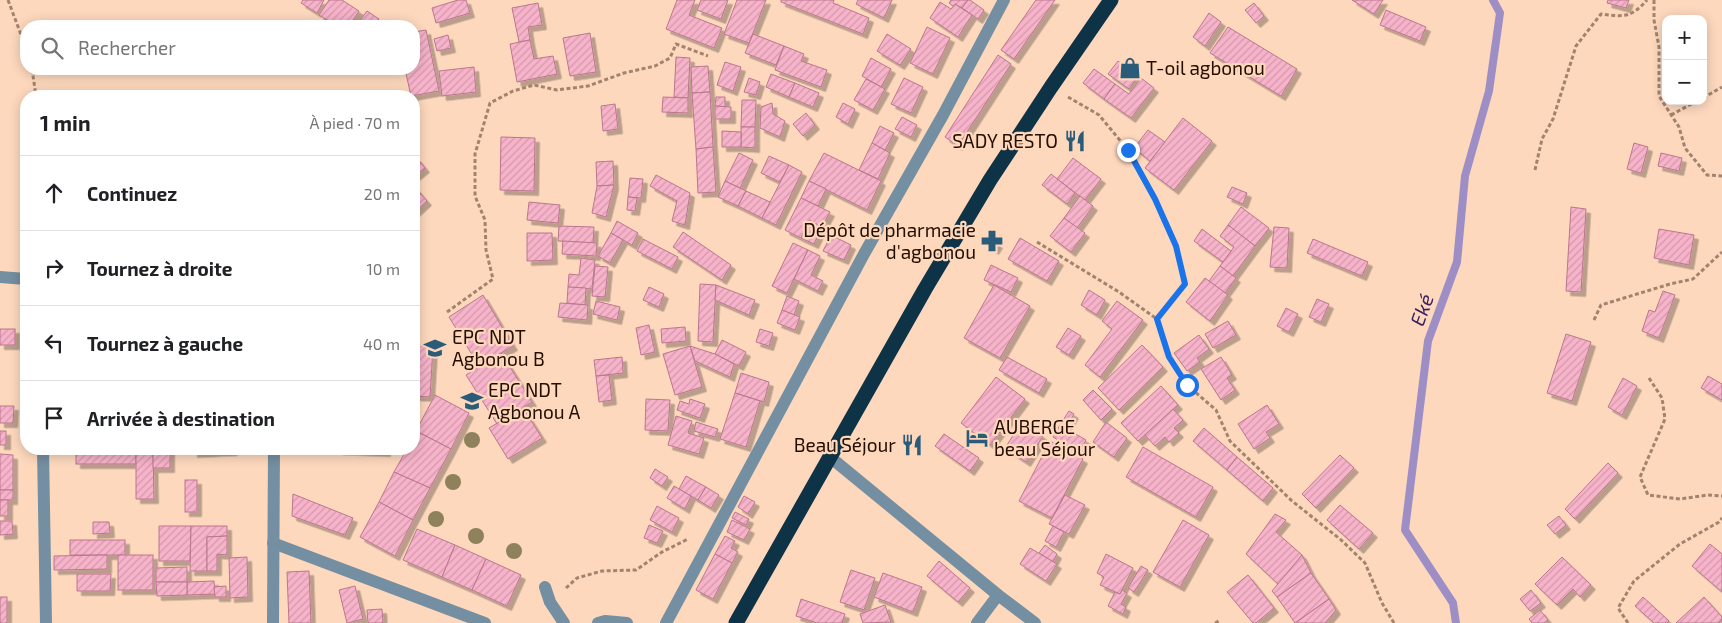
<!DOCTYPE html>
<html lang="fr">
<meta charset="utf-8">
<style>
:root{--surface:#fff;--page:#f6f6f6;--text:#202124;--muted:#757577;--line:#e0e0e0}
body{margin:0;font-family:"Exo 2",sans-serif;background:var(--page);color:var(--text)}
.controls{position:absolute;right:15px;top:15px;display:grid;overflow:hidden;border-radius:10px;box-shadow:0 2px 12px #0003}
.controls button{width:45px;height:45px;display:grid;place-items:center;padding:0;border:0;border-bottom:1px solid var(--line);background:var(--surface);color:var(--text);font:25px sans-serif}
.stop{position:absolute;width:15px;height:15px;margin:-11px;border:4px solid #1a73e8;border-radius:50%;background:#fff}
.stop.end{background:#1a73e8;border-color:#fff;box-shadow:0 1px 5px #0008}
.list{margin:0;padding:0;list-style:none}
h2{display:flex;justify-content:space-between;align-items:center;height:65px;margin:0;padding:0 20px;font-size:21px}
h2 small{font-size:16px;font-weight:400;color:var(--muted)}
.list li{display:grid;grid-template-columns:32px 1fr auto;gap:15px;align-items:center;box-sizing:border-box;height:75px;padding:0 20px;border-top:1px solid var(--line)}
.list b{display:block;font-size:19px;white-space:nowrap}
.list em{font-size:16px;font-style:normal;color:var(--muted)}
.icon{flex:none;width:28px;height:28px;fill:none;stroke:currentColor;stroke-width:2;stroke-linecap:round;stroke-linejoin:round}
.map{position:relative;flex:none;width:1722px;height:623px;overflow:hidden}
.search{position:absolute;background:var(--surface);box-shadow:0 2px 12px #0003;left:20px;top:20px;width:400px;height:55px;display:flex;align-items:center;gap:12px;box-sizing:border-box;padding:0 18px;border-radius:20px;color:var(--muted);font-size:19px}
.panel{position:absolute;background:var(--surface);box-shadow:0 2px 12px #0003;left:20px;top:90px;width:400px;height:365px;border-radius:20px}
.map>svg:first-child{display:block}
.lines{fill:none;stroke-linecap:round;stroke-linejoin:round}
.stream{stroke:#9e8ec6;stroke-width:8}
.building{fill:url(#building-hatch);stroke:#bb768e;filter:url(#shadow)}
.path{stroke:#a2836e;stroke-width:3;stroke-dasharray:4 2.5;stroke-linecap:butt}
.lane{stroke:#748fa1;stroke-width:12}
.street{stroke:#748fa1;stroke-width:12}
.highway{stroke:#0e3246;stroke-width:15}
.tree{fill:#8e815b}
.route{stroke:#1a73e8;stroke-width:6}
.labels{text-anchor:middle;stroke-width:4.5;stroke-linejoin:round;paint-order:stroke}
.poi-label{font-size:19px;fill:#230e00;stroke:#fdd8bd;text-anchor:start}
.water-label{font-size:20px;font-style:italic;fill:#3b2164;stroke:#fdd8bd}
</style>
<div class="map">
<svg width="1722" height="623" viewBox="0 0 1722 623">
<defs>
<pattern id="building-hatch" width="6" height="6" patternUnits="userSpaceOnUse" patternTransform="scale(1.25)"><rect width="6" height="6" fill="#f7b3ca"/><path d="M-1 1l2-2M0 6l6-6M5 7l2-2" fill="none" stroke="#d399ac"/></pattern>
<filter id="shadow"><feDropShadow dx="4.5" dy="4.5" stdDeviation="0" flood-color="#0004"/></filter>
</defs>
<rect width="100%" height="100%" fill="#fdd8bd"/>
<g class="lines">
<!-- stream -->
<polyline class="stream" points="1456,623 1453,603 1405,530 1428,341 1457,262 1465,176 1489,91 1500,13 1493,0"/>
</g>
<!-- building -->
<g class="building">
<polygon points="303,0 324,0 317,13 301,3"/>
<polygon points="329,0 342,0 359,11 349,26 337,26 319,15"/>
<polygon points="458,0 466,0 470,13 436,23 432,8"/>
<polygon points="677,0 695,0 689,15 722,28 714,48 666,29"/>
<polygon points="701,0 728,0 721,19 697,10"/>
<polygon points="737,0 766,0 749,43 724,34"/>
<polygon points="781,0 834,0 833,3 869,18 863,34 781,2"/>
<polygon points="858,0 892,0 884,18 856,4"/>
<polygon points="951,0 968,0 962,8 955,4 954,7 949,3"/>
<polygon points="968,0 970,0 984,10 978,19 962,8"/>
<polygon points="1036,0 1055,0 1014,59 1001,50"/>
<polygon points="1352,0 1383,0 1374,14"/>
<polygon points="1608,0 1629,0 1626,8 1607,3"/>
<polygon points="940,2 951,9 955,4 972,15 958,37 930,18"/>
<polygon points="538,3 542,25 528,27 530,40 519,42 512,8"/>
<polygon points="1254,3 1264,16 1256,23 1245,10"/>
<polygon points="1386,10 1426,27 1420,41 1380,25"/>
<polygon points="367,11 379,19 374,26 356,26"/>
<polygon points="1209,13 1221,22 1205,46 1193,37"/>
<polygon points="927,27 950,38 933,74 910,63"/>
<polygon points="1228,27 1297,69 1281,96 1210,53"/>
<polygon points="426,30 439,91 411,96 405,69 414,69 414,32"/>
<polygon points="590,33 596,72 570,76 563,38"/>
<polygon points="753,34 784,46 776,65 745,53"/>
<polygon points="887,34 911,49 900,65 877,51"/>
<polygon points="448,35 451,48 437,51 434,39"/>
<polygon points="530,40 534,59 553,56 557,74 517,82 510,44"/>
<polygon points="784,46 804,54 801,61 827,70 821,87 775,70"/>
<polygon points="998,55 1011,64 958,146 945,137"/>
<polygon points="676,57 690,58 688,98 674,97"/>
<polygon points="871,58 891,69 881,87 862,76"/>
<polygon points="1118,61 1138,76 1129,89 1108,74"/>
<polygon points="725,62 741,67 733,91 717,85"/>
<polygon points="708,66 710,92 692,93 691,67"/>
<polygon points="474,67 476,92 442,96 439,71"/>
<polygon points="1094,69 1115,84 1104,99 1083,83"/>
<polygon points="771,74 795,83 789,97 766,87"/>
<polygon points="749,78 760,82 756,95 744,92"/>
<polygon points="904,78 923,87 911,113 891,104"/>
<polygon points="1141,78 1154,88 1131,118 1104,99 1115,84 1129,94"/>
<polygon points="866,79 885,89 873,110 854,100"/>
<polygon points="795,83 819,93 813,107 789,97"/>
<polygon points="710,92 713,147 696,149 692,93"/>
<polygon points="663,97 688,98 688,113 662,112"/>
<polygon points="716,97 725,97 725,107 715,106"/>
<polygon points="742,100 756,100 755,127 741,127"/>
<polygon points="772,103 773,114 785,121 780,137 760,128 761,107"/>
<polygon points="843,103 855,109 848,124 836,117"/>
<polygon points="615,104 618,129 603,131 601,106"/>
<polygon points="715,106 731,107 731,119 715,119"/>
<polygon points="806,113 815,125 803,136 793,124"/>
<polygon points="902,117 917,125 911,137 895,129"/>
<polygon points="1183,118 1212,141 1174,190 1145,168"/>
<polygon points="880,126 894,133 885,150 872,143"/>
<polygon points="741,127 755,127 755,148 741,147"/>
<polygon points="1148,130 1165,142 1150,161 1134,148"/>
<polygon points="722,131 741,132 741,147 722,147"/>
<polygon points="501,137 535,138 534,191 500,190"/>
<polygon points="872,143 890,153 878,179 859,170"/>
<polygon points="1634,143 1648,147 1641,173 1627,169"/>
<polygon points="713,147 716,192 698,193 696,149"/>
<polygon points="739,153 753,160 740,188 725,181"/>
<polygon points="824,153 881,181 867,210 809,181"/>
<polygon points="1661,153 1682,158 1679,171 1658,166"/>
<polygon points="769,156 789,165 780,182 761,173"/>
<polygon points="416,157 425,168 414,177 414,159"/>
<polygon points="1073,158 1101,179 1085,200 1057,179"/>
<polygon points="613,161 614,185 597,186 596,162"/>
<polygon points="789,165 802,172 776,225 762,218"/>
<polygon points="1051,174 1075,193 1067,204 1042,185"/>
<polygon points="656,175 690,193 685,225 672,221 677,201 650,186"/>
<polygon points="630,178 643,179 641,198 628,197"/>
<polygon points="725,181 746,191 738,206 718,197"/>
<polygon points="809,181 826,189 818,206 801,198"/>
<polygon points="614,185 606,217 592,213 597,186"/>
<polygon points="414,186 427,201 414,213"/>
<polygon points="1232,187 1247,193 1243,204 1227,197"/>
<polygon points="746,191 770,202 762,218 738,206"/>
<polygon points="1080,196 1093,206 1077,228 1064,218"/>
<polygon points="628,197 637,198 635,211 627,210"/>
<polygon points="801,198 830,212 822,227 809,220 801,238 785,230"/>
<polygon points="529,202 560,205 558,223 527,220"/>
<polygon points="1241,207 1269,228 1255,246 1228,225"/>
<polygon points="1571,207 1586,209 1581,292 1566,291"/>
<polygon points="1064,218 1085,233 1071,252 1050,236"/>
<polygon points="809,220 822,227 814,244 801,238"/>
<polygon points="617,221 638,233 632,245 611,233"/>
<polygon points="1228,225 1255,246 1233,276 1220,266 1234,247 1220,236"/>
<polygon points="559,226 594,227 593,243 558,241"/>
<polygon points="1274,227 1289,228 1287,268 1270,267"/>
<polygon points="1202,229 1231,251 1223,262 1194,241"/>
<polygon points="1659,229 1694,235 1689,265 1654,258"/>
<polygon points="683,232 731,265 722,280 673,247"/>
<polygon points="527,233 552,233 553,260 527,261"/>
<polygon points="611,233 623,240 610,263 598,256"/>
<polygon points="831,235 851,245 844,260 823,251"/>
<polygon points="987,236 998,244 994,250 983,242"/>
<polygon points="1020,238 1059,261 1047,281 1008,259"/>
<polygon points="643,239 678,257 672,269 637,251"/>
<polygon points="1313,239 1368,262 1362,276 1307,253"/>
<polygon points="563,241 597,243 596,256 562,254"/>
<polygon points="793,243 808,250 787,293 772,286"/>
<polygon points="808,250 820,256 811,275 823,281 818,291 794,279"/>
<polygon points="581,258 595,260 592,289 568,287 569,274 579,275"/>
<polygon points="991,265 1018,278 1011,292 984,280"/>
<polygon points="595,266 608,267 605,297 592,296"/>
<polygon points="1220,266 1236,278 1225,293 1209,281"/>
<polygon points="1205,278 1228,295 1210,321 1186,302"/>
<polygon points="700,284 716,285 713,342 698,341"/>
<polygon points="716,285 755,300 749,315 715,300"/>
<polygon points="994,285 1030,306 1000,358 964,338"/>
<polygon points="568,287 586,288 585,305 567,303"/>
<polygon points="649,287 664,294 659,307 643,300"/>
<polygon points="1089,290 1105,300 1097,315 1081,305"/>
<polygon points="1663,291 1675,295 1659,338 1642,331 1649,310 1655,312"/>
<polygon points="483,295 513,346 479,366 449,317"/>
<polygon points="787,296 799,301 794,315 782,310"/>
<polygon points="1317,299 1329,304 1321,322 1309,317"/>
<polygon points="596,301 620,307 617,320 593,314"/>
<polygon points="1117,301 1143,320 1100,377 1085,365 1112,329 1102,321"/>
<polygon points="560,303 588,305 587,320 558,317"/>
<polygon points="1286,308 1298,314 1289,332 1277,326"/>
<polygon points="782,310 800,317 795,330 777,323"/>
<polygon points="1228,321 1236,335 1213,348 1205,334"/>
<polygon points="649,325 655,352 641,355 636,328"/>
<polygon points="685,327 686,341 662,343 661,329"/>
<polygon points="1068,328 1081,336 1069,355 1056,347"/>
<rect x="0" y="329" width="15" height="16"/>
<polygon points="760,329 773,333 769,346 756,342"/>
<polygon points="1566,334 1591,342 1572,401 1547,393"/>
<polygon points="1199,335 1209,349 1197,358 1200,362 1187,371 1174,353"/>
<polygon points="722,340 746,352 739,366 715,354"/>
<polygon points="414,345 433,347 430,397 414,396"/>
<polygon points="1142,345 1163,367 1119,410 1098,388"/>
<polygon points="690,346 715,354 734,364 730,377 695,361"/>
<polygon points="690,346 702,387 675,395 663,354"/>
<polygon points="501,353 532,402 497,424 466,375"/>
<polygon points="622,357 623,373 596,376 594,360"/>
<polygon points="1007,357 1047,379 1039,393 999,370"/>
<polygon points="1221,357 1232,375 1227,378 1235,390 1221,400 1201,369"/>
<polygon points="741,373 769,382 764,402 735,393"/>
<polygon points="609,375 612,400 599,402 596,376"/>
<polygon points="1708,376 1722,384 1722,400 1701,388"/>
<polygon points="996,377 1025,399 990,445 961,423"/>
<polygon points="1623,378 1637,386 1622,415 1608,407"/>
<polygon points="1161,386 1178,405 1138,441 1121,423"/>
<polygon points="1093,390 1112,409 1101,420 1083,400"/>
<polygon points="735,393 760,401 746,447 720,439"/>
<polygon points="435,395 469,413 451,449 416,431"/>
<polygon points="646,399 670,400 668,431 645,430"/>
<polygon points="690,399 705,404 700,418 677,410 680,401 689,404"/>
<polygon points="1267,405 1279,424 1266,432 1270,438 1254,449 1238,424"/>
<polygon points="0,406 14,406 13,423 0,423"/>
<polygon points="523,408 542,438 508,459 489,428"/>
<polygon points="1173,409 1183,420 1174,428 1179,433 1169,442 1165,437 1155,446 1145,435"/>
<polygon points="1069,411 1074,414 1067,426 1061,423"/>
<polygon points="676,416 692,421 688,433 704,438 699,454 668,445"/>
<polygon points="696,422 718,429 715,437 694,431"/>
<polygon points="1022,422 1043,436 1026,462 1005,448"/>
<polygon points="1106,422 1127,438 1114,457 1093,442"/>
<polygon points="1060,425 1086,440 1079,452 1053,437"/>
<polygon points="1204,428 1237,457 1227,470 1193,441"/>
<rect x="0" y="431" width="6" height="14"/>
<polygon points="416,431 451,449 430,488 394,472 407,449 414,449 414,435"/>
<polygon points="944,434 979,458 970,471 935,446"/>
<polygon points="1050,441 1083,459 1052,518 1019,501"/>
<polygon points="1143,447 1213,487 1196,517 1126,477"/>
<rect x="76" y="449" width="60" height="15"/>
<polygon points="136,449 153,449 154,499 136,499"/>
<rect x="153" y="449" width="17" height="19"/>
<polygon points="193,449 233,449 233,451 193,453"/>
<polygon points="338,449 386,449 386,452 338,450"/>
<polygon points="0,454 13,455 13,490 0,490"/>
<polygon points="1340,455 1354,468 1316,508 1302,494"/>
<polygon points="1237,457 1273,488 1263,501 1227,470"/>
<polygon points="1608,463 1618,473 1575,519 1565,509"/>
<polygon points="655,469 668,477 662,486 650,478"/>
<polygon points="394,472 430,488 413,520 379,502"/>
<polygon points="686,476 706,487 698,500 679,489"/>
<rect x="185" y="480" width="12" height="32"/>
<polygon points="674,486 691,496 685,509 667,498"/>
<polygon points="706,487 719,495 711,508 698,500"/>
<rect x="0" y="490" width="13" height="10"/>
<polygon points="293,494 353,518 345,535 292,516"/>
<polygon points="1065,495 1085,505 1069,534 1049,524"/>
<polygon points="744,496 755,502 748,514 738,507"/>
<rect x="0" y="500" width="8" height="16"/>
<polygon points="379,502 413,520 395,556 360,537"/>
<polygon points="1340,505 1373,533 1359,549 1327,520"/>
<polygon points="657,506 679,518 672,532 650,520"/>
<polygon points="735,512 749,519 746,525 732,518"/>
<polygon points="1275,514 1286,520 1276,532 1302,555 1279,585 1246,554"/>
<polygon points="1559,516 1566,525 1555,534 1547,525"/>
<polygon points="732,520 750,529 744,540 727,532"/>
<polygon points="1183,520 1209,535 1180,587 1153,572"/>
<polygon points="0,521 12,521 13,534 0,535"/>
<polygon points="93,522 109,522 110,533 93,534"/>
<polygon points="649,525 663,531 657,543 644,538"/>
<polygon points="159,526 191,526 190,561 159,561"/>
<polygon points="191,526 227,526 227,536 207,537 207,571 190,571"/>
<polygon points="1053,526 1064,532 1056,547 1045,541"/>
<polygon points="417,529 455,545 442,577 403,560"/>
<polygon points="227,536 227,555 217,554 217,571 207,571 207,537"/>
<polygon points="725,536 735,541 731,548 738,552 732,563 715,554"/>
<rect x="70" y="540" width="55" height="15"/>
<polygon points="1710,544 1722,554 1722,592 1692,566"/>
<polygon points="455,545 486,559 472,590 442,577"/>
<polygon points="1045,545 1057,554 1053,562 1039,553"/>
<polygon points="1030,548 1057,564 1046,581 1020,564"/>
<polygon points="715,554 732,563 713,599 696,590"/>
<polygon points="1106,554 1133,568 1120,594 1100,585 1104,577 1097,573"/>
<polygon points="107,555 107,569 54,570 54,556"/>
<rect x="118" y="555" width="35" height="35"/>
<polygon points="1302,555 1311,573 1277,597 1272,591"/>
<polygon points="247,557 248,597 230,598 229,558"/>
<polygon points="1562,557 1591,585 1580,597 1573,589 1557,605 1535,584"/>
<polygon points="486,559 521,575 507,606 472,590"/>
<polygon points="939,561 970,588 958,602 927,576"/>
<polygon points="1141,566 1148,570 1134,592 1128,588"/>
<polygon points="187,567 187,582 156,582 156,568"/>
<polygon points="851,570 875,578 864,610 840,602"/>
<polygon points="309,571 311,623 289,623 287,572"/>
<polygon points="883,573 922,587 913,612 874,597"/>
<polygon points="1311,573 1329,599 1295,623 1277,597"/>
<polygon points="77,574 111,574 110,591 77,591"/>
<polygon points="1248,575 1274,608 1256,623 1253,623 1227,592"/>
<polygon points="214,581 215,594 187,595 187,582"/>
<polygon points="156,582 187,582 187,595 157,596"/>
<polygon points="226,586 226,597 215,597 214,587"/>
<polygon points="355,586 363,619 347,623 339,590"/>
<polygon points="1122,590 1127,593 1121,604 1126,607 1123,614 1108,606 1115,592 1120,594"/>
<polygon points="1531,590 1541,603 1530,611 1520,599"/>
<rect x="0" y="597" width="7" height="26"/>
<polygon points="1643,597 1669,621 1667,623 1654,623 1635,606"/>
<polygon points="1704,597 1722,617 1722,619 1718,623 1676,623"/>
<polygon points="801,599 845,614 842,623 817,623 796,616"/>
<polygon points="1329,599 1336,610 1325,623 1295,623"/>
<polygon points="885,605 891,622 863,623 860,614"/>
<polygon points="382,609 383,623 368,623 367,610"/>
<polygon points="1540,610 1548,620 1544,623 1532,623 1529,619"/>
</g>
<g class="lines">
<!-- path -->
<g class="path">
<polyline points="8,0 26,48"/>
<polyline points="1654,0 1654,20 1659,47 1659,96 1679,127 1685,148 1707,175 1722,176"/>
<polyline points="32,69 36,96"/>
<polyline points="1068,97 1099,115 1128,150 1155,199 1176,246 1185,284 1157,319"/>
<polyline points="1703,98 1722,87"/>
<polyline points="1671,115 1697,101"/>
<path d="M 1535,170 L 1542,139 L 1553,119 L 1576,46 L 1601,14 C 1624,17 1631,18 1647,0"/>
<polyline points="1037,242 1119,292 1157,319 1169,357 1187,385 1216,410 1230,441 1292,501 1340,539 1365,563 1382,603 1394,623"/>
<polyline points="447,312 493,279 486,250 485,220 475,196 475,154 490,103 513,91 534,85 557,90 588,86 624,73 655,66 670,58 676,44 708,56"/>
<polyline points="1594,320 1601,305 1670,284 1693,279 1722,252"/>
<polyline points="1649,378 1662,398 1665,419 1640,477 1648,495 1680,499 1708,495 1722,496"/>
<polyline points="566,588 577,578 602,571 636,570 662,552 688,539"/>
<polyline points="1215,623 1219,621"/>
<polyline points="1628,623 1618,608 1634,581 1680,544 1719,522 1722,518"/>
</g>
<!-- lane -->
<polyline class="lane" points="545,587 550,602 564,623"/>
<!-- street -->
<g class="street">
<polyline points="0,277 26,279"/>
<polyline points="43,449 46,623"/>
<polyline points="830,457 998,595 1035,623"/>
<polyline points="273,543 485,623"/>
<polyline points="273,623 274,449"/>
<polyline points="598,623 605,621 627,623"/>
<polyline points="666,623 864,254 943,115 1004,0"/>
<polyline points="977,623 998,595"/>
</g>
<!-- highway -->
<polyline class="highway" points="736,623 925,289 990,180 1051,87 1111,0"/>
</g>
<!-- trees -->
<g class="tree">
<circle cx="472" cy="440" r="8"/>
<circle cx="453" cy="482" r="8"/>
<circle cx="436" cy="519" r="8"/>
<circle cx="476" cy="536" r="8"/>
<circle cx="514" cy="551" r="8"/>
</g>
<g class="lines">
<!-- route -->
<polyline class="route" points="1128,150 1155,199 1176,246 1185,284 1157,319 1169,357 1187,385"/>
</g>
<!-- icons -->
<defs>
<g id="shop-bare" transform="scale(1.725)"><path d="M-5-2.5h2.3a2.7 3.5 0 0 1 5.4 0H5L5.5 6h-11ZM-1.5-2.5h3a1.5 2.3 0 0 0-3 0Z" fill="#2a5b79" stroke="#fdd8bd" stroke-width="2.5" paint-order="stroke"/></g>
<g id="restaurant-bare" transform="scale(1.725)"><path d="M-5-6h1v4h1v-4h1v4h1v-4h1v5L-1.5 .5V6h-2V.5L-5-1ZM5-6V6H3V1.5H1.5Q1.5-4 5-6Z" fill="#2a5b79" stroke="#fdd8bd" stroke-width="2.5" paint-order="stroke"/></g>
<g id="pharmacy-bare" transform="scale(1.725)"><path d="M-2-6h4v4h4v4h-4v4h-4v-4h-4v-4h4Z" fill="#2a5b79" stroke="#fdd8bd" stroke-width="2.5" paint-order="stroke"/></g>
<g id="school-bare" transform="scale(1.725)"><path d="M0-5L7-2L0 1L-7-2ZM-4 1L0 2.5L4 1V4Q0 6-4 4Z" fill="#2a5b79" stroke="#fdd8bd" stroke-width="2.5" paint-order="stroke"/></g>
<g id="hotel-bare" transform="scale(1.725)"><path d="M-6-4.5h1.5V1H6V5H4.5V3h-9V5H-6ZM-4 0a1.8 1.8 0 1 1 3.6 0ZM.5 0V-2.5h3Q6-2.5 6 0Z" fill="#2a5b79" stroke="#fdd8bd" stroke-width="2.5" paint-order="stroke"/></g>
</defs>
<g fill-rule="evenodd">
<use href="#shop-bare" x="1130" y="68"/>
<use href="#restaurant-bare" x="1075" y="141"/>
<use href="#pharmacy-bare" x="992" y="241"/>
<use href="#school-bare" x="435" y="348"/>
<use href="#school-bare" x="472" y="401"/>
<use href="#hotel-bare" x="977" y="438"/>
<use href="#restaurant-bare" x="912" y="445"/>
</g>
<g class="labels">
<!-- poi labels -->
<g class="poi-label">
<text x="1146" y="75">T-oil agbonou</text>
<text x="1058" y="148" text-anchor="end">SADY RESTO</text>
<text x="976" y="237" text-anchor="end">Dépôt de pharmacie<tspan x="976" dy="22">d'agbonou</tspan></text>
<text x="452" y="344">EPC NDT<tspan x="452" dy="22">Agbonou B</tspan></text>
<text x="488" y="397">EPC NDT<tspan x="488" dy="22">Agbonou A</tspan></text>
<text x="994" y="434">AUBERGE<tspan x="994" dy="22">beau Séjour</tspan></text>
<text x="896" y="452" text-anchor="end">Beau Séjour</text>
</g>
<!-- water labels -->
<g class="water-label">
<text transform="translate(1422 310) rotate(-70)" y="7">Eké</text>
</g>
</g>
</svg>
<div class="controls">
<button>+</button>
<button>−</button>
</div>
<div class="stop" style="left:1187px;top:385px"></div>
<div class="stop end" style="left:1128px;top:150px"></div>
<div class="search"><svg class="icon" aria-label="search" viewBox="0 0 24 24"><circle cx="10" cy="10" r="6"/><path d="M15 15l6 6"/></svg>Rechercher</div>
<section class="panel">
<h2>1 min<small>À pied · 70 m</small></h2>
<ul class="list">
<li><svg class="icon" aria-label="ahead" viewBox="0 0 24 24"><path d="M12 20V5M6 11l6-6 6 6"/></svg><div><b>Continuez</b></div><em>20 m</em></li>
<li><svg class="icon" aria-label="right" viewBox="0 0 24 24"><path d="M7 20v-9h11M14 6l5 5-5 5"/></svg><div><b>Tournez à droite</b></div><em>10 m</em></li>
<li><svg class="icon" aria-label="left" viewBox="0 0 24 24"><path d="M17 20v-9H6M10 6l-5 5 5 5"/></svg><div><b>Tournez à gauche</b></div><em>40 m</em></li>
<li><svg class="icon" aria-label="arrive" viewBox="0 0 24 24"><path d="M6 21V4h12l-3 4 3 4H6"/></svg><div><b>Arrivée à destination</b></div></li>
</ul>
</section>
</div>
